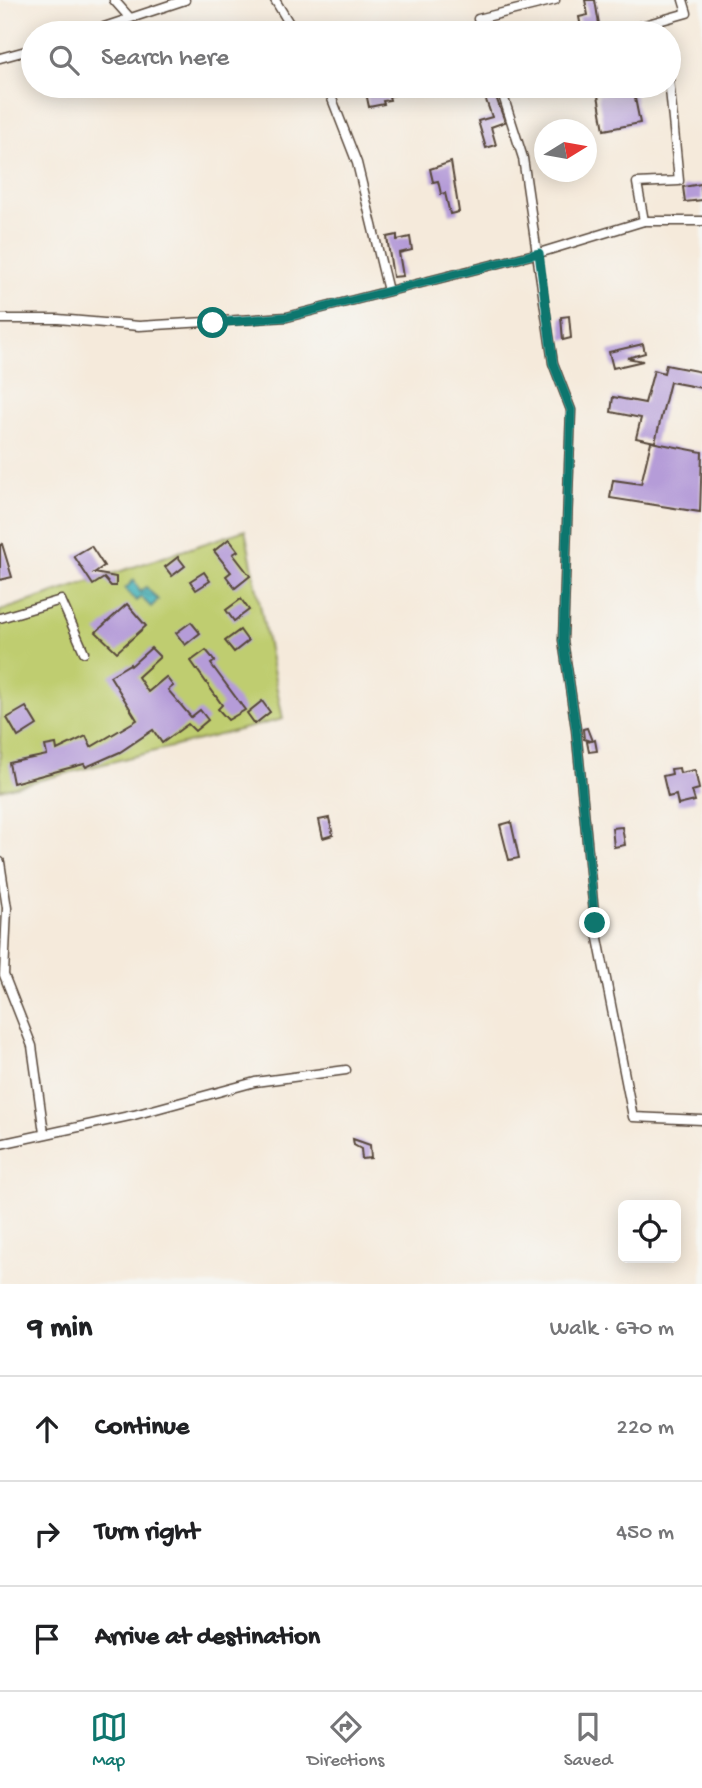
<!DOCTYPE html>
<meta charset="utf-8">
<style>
:root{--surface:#fff;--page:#f2f2f2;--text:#202124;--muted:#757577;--line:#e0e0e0;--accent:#0f766e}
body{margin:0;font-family:"Gochi Hand",sans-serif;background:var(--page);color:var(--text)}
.controls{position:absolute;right:21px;bottom:21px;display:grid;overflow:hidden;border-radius:10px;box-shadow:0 4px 18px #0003}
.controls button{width:63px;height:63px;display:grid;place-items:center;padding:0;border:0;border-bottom:2px solid var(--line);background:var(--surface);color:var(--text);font:35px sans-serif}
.compass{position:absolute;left:534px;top:119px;width:63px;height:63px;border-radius:50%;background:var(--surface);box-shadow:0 4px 18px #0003;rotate:79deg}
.stop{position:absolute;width:21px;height:21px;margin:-16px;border:5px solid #0f766e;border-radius:50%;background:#fff}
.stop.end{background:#0f766e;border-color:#fff;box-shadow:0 2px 7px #0008}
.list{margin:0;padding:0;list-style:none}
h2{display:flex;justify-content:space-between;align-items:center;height:91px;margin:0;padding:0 28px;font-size:30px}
h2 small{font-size:23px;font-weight:400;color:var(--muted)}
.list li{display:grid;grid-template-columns:46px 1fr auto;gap:21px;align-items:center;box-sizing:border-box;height:105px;padding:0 28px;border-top:2px solid var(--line)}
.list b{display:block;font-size:26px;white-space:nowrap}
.list em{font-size:23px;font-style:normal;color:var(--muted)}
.icon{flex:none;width:38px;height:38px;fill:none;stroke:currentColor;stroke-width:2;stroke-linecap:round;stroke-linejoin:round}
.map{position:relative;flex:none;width:702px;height:1284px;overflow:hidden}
.search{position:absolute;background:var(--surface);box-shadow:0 4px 18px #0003;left:21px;right:21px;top:21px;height:77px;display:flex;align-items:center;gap:18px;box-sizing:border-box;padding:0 24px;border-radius:38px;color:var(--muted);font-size:26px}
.sheet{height:406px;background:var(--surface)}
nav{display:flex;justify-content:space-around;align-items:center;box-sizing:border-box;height:98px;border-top:2px solid var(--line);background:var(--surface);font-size:19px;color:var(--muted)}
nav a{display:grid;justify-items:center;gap:4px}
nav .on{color:var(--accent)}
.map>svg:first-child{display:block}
.park{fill:#bfcd6f;stroke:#7d7c46;stroke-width:2}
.water{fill:url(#water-ripples);stroke:#3e6d6a;stroke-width:2}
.building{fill:#b59cd8}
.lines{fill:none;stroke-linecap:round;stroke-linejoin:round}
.street-casing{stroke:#57473a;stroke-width:11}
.street{stroke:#fff;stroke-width:8}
.route{stroke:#0f766e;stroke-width:9}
</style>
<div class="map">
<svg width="702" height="1284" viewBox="0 0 702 1284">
<defs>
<pattern id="water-ripples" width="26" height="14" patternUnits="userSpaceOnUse" patternTransform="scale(1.75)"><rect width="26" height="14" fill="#40b0b7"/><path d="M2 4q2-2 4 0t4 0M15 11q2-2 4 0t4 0" fill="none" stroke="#378f94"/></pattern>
</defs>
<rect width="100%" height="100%" fill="#f6f6f2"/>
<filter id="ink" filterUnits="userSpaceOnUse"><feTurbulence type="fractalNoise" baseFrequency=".0143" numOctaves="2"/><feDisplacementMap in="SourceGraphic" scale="14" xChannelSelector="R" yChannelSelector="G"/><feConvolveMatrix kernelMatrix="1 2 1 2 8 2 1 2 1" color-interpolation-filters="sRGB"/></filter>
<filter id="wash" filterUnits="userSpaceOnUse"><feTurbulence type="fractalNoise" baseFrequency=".00686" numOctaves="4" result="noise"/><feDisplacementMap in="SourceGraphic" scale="28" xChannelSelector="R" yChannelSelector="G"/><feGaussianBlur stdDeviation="1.57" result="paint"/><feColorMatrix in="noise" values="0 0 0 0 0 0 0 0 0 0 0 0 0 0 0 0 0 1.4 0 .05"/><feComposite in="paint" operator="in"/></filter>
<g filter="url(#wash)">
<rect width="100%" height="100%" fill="#f5eadb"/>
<!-- park -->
<polygon class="park" points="245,530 283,719 0,790 0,611"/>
<!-- water -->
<polygon class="water" points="134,580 140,592 146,587 158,600 151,607 141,597 136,601 125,589"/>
<g id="blocks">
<!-- building -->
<g class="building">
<polygon points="585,0 595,0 600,30 582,33 579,17 588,15"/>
<polygon points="377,86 394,86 396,95 389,96 390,100 383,101 384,104 369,107 366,93 378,89"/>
<polygon points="481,86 492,86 505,122 491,127 496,145 486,148 478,121 492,117"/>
<polygon points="633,88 640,123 604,130 598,95"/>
<polygon points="451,162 459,212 450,214 445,193 441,194 438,181 433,182 430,169"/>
<polygon points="701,184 702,200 685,202 683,187"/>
<polygon points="397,235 397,240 410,237 412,250 399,253 403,276 393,277 387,237"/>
<polygon points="569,316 571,338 563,340 561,317"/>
<polygon points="643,344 645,353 627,358 643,361 613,368 609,352"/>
<polygon points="666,365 702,372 702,388 670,382 655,442 636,438 641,418 611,412 613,397 645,403 654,370 664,373"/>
<polygon points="651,442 702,452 700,512 610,498 613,480 641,484"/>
<polygon points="229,539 238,551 233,554 250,576 235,588 226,576 231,572 214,551"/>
<polygon points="2,544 12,577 0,580 0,545"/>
<polygon points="91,546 104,566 94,573 116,577 116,586 111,586 104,578 93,585 74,556"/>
<polygon points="178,557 185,566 172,576 165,567"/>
<polygon points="204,572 210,581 196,590 190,581"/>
<polygon points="241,599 249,610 234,621 226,610"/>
<polygon points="127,604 146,626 117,652 96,632"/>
<polygon points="191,622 200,633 185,645 176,633"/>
<polygon points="240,630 248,641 234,652 225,641"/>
<polygon points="151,648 160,657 138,677 148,692 166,677 173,686 168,690 191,717 200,710 208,720 195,731 188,724 162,743 153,730 120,752 86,767 84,764 13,783 9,763 47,755 45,746 56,744 57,750 86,736 91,747 137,720 110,676 130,664 131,666"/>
<polygon points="206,650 215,661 211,664 245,710 228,720 218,709 222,705 191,661"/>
<polygon points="262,701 270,712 255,724 247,713"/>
<polygon points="26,707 37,725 18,737 7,718"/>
<polygon points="587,728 592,741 595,740 597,751 589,752 587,742 590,741 584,739 583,729"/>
<polygon points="679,768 680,773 695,770 699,789 692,791 695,801 678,805 676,795 668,797 663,776 672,774 671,769"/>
<polygon points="329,818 333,835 323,838 319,820"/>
<polygon points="511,822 519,858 509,860 500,825"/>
<polygon points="622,827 625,845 614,847 612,828"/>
<polygon points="353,1139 370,1145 371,1158 362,1159 361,1149 354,1145"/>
</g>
</g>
</g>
<g filter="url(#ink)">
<use href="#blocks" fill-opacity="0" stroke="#57473a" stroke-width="2"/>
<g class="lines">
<!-- street casing -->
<g class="street-casing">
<g id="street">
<polyline points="114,0 130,18"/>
<polyline points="275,0 295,33"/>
<polyline points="653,23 656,33"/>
<polyline points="86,33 185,0"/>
<polyline points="483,33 478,19 555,0"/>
<polyline points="616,33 687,13 683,0"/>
<polyline points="0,58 33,49"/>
<polyline points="327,86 357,163 388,291"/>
<polyline points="500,86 523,158 553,363 571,410 563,640 576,729 595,923 633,1117 702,1120"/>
<polyline points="644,221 637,183 679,181 669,79"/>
<polyline points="0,319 58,319 139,326 287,317 539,253 644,221 702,221"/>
<polyline points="0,618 61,600 84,652"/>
<polyline points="0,862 7,908 4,975 32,1046 44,1133"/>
<polyline points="0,1144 134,1115 255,1082 346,1070"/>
</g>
</g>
<!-- street -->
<use href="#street" class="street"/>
</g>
</g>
<g class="lines" filter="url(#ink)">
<!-- route -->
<polyline class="route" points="213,323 287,317 539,253 553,363 571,410 563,640 576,729 595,923"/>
</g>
</svg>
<div class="controls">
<button><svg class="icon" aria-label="locate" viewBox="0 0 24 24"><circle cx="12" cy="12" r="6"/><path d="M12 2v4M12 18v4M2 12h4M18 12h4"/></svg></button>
</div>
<svg class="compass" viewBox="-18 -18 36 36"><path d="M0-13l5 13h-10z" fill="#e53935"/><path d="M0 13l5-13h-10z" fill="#757577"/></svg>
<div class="stop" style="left:213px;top:323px"></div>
<div class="stop end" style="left:595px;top:923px"></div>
<div class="search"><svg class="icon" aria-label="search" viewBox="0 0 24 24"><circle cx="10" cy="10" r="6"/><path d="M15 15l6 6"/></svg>Search here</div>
</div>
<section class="sheet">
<h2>9 min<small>Walk · 670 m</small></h2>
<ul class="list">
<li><svg class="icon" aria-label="ahead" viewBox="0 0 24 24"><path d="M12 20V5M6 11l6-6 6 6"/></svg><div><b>Continue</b></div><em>220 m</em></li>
<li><svg class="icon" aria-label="right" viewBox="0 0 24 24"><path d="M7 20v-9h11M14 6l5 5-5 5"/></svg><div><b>Turn right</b></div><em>450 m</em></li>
<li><svg class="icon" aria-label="arrive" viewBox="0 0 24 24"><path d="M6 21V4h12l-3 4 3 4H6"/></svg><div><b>Arrive at destination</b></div></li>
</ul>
</section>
<nav>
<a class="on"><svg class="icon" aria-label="map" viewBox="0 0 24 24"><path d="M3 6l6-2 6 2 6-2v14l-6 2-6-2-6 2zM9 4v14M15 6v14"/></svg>Map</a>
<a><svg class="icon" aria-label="directions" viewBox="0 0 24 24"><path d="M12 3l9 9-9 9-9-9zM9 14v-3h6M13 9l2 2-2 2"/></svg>Directions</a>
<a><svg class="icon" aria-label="saved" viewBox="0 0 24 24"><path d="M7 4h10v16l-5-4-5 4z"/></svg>Saved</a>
</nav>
